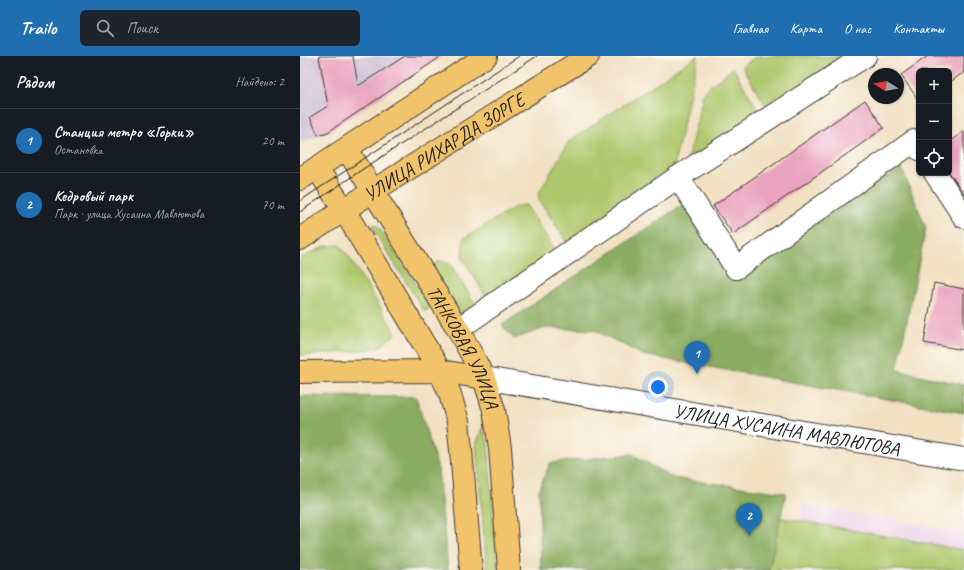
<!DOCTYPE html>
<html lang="ru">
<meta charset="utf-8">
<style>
:root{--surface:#171b24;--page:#20242c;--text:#f1f3f6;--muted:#9ea1a6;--line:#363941;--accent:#1f6fb2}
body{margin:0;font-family:Caveat,sans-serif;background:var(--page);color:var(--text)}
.controls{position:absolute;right:12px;top:12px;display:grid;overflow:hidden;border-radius:6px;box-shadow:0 1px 3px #0004}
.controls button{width:36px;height:36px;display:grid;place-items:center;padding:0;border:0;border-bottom:1px solid var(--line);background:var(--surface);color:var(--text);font:20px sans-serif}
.compass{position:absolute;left:568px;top:12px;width:36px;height:36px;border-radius:50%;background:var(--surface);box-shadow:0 1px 3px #0004;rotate:281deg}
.you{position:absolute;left:358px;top:331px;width:14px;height:14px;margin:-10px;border:3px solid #fff;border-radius:50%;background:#1a73e8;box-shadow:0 0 0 6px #1a73e833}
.badge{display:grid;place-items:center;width:26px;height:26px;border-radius:50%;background:var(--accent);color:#fff;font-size:13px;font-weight:700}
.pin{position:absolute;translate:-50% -33px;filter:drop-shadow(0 1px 2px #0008)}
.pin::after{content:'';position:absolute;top:21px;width:14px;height:12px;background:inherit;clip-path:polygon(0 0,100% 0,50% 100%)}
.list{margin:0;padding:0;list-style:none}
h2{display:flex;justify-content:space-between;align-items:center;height:52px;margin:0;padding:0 16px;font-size:17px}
h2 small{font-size:13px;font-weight:400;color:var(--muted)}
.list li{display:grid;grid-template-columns:26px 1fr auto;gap:12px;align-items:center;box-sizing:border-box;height:64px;padding:0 16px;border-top:1px solid var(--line)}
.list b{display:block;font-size:15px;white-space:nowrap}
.list p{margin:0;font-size:13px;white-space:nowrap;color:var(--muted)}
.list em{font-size:13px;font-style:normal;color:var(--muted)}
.icon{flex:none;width:22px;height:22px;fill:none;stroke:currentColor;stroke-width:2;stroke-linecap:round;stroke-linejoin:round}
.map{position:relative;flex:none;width:664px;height:514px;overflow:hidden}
header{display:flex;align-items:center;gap:24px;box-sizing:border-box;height:56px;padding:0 20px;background:var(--accent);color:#fff}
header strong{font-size:19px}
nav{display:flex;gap:22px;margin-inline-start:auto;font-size:14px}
.search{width:280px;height:36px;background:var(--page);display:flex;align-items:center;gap:10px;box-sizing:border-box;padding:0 14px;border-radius:6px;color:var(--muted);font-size:15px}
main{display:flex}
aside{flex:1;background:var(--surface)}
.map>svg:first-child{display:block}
.built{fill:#edd0e9}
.industrial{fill:#ccbed4}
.green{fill:#aec76c;stroke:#657244}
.forest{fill:#8aac60;stroke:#53643e}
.building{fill:#eaa3be}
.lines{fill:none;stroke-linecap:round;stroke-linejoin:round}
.minor-casing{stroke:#3c3935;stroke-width:24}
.major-casing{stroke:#3c3935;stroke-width:24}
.minor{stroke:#fff;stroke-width:22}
.major{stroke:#f1c36a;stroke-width:22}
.tram{stroke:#1c1c1c;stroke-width:1}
.labels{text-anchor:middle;stroke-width:3;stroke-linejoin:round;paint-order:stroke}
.street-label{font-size:19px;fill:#1c1c1c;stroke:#fdfcf7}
</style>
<header>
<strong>Trailo</strong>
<div class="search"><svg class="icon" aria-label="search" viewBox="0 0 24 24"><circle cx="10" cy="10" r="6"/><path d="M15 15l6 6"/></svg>Поиск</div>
<nav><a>Главная</a><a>Карта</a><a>О нас</a><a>Контакты</a></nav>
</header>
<main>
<aside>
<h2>Рядом<small>Найдено: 2</small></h2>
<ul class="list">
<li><span class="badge">1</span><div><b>Станция метро «Горки»</b><p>Остановка</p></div><em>20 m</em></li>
<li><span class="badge">2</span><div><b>Кедровый парк</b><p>Парк · улица Хусаина Мавлютова</p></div><em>70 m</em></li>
</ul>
</aside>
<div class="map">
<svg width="664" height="514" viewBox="0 0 664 514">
<rect width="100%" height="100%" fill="#fdfcf7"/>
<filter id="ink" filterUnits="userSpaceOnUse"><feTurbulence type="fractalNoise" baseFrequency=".025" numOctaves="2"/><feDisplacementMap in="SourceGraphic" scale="8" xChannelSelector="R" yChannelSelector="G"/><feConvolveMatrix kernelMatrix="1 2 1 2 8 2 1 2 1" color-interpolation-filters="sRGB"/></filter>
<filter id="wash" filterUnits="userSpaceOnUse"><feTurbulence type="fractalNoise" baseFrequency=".012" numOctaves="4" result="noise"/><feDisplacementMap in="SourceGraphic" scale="16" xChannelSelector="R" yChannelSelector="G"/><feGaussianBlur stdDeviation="0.9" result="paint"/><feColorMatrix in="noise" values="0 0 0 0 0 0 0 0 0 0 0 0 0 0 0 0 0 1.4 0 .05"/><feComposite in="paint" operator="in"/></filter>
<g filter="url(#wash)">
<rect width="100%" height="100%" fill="#f1e0c1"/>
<!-- built -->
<polygon class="built" points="503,449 664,476 664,514 491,514"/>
<!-- industrial -->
<polygon class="industrial" points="0,0 142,0 28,76 0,86"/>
<!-- green -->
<g class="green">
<polygon points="397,0 398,0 373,114 268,187 239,144 239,137 269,85"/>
<polygon points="457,0 554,0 469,55 442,10"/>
<polygon points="433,12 461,59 387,106 404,35"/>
<polygon points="226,149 257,197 188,244 162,201 164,182 217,150"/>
<polygon points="73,169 77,169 130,250 128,254 124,255 72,171"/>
<polygon points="39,189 49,201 96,277 81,290 66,294 0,300 0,203 25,190"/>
<polygon points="140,205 150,208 178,252 169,259 158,253 129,212"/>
<polygon points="182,372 188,387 198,514 187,514 176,389"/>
<polygon points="375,445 513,467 664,494 664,514 309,514"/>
</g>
<!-- forest -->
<g class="forest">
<polygon points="601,110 626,172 597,314 664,329 664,357 343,299 294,274 245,272 214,283 202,269 385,147 434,223"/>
<polygon points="0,340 116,341 138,413 148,514 0,514"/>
<polygon points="332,398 373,422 486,437 469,514 241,514 239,433 250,407"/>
</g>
<g id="blocks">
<!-- building -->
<g class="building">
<polygon points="19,0 53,0 58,30 105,0 142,0 28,76 18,79 10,61 28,50"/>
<polygon points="628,0 664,0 664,16 649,27 649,15 619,15 619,45 601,19"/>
<polygon points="565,44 584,72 433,178 413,150"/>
<polygon points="664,75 664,138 649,116 649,86"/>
<polygon points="634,227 664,233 664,294 624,287"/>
</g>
</g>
</g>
<g filter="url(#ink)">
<use href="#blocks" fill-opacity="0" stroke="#3c3935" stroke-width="1"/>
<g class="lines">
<!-- minor casing -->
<g class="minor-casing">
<g id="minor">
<polyline points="635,117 664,161"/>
<polyline points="378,121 436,212 614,85 619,93"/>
<polyline points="158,273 378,121 565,0"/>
<path id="s1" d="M 184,322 L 664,403"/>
</g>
</g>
<!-- major casing -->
<g class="major-casing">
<g id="major">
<path id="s2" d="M 47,93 L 158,273 L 184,322 L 194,354 L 200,392 L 209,514"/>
<polyline points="17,112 44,154 140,315 150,338 158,366 161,394 171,514"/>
<polyline points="0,123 186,0"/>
<path id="s3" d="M 0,183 L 73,135 L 288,0"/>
<polyline points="0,316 140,315 184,322"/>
</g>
</g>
<!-- minor -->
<use href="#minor" class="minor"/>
<!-- major -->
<use href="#major" class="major"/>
<!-- tram -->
<g class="tram">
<polyline points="0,145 219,0"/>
<polyline points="0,156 60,115 237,0"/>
</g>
</g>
</g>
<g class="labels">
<!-- street labels -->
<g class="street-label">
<text dy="7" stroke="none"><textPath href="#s3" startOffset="171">УЛИЦА РИХАРДА ЗОРГЕ</textPath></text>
<text dy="7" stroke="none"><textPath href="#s2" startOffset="230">ТАНКОВАЯ УЛИЦА</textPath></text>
<text dy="7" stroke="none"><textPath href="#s1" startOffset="307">УЛИЦА ХУСАИНА МАВЛЮТОВА</textPath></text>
</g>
</g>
</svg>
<div class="controls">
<button>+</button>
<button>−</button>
<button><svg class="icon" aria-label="locate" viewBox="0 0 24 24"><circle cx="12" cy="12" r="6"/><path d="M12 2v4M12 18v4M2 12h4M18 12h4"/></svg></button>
</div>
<svg class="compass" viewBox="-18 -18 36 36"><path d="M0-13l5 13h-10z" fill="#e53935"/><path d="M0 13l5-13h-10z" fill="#9ea1a6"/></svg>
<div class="you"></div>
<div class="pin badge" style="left:397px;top:318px">1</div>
<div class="pin badge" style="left:449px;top:480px">2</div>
</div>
</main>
